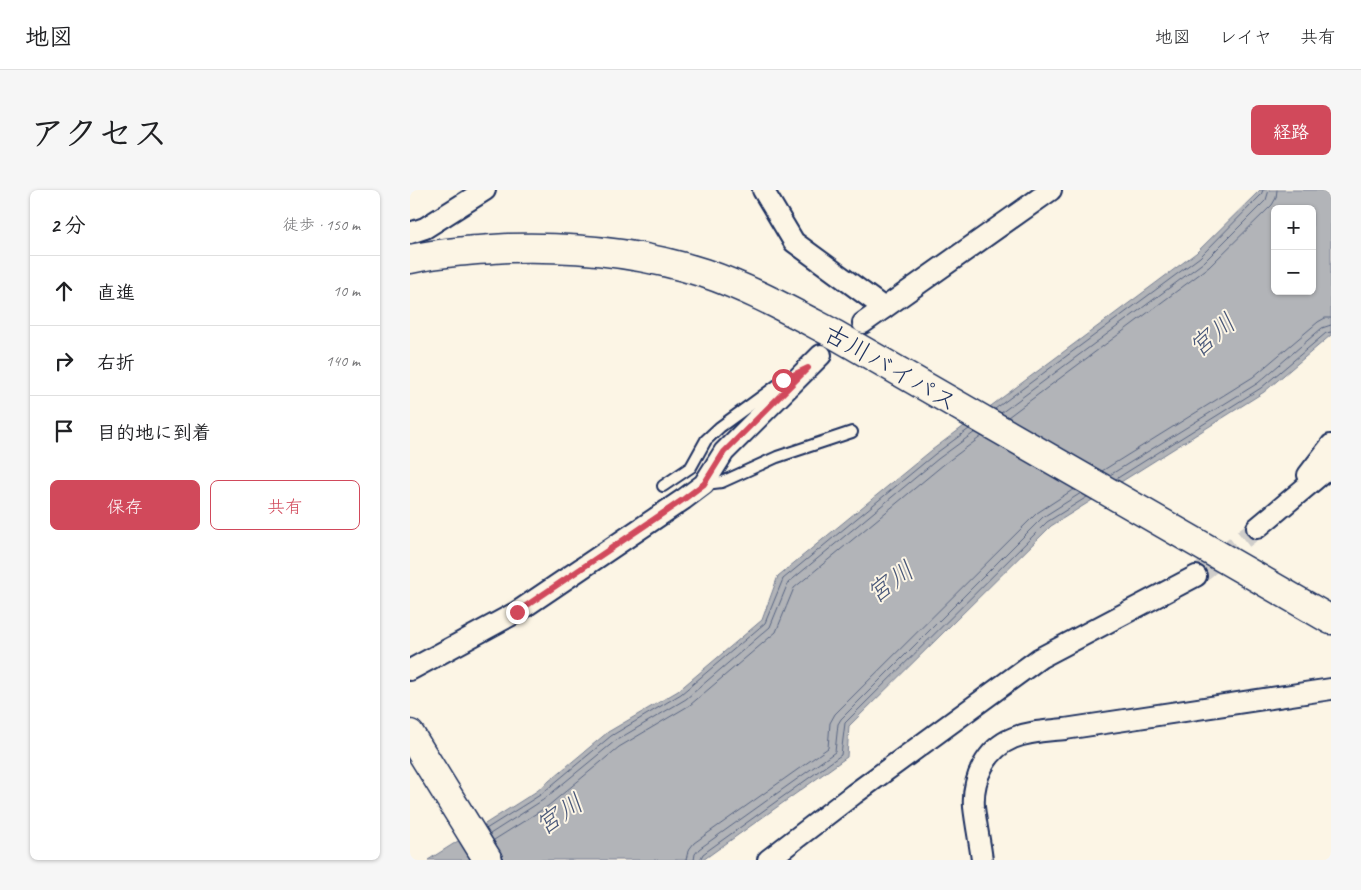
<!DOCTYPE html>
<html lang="ja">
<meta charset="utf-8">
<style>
:root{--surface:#fff;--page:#f6f6f6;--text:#202124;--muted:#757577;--line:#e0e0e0;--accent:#d1495b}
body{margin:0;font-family:Caveat,"Klee One",sans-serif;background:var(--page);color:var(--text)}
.controls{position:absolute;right:15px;top:15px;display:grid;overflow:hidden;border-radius:8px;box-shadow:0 1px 4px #0004}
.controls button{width:45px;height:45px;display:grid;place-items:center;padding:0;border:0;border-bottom:1px solid var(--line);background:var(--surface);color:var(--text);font:25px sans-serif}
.stop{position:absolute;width:15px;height:15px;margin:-11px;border:4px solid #d1495b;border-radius:50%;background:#fff}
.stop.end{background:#d1495b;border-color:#fff;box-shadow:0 1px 5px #0008}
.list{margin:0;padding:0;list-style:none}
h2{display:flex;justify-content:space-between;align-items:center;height:65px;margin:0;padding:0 20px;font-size:21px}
h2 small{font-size:16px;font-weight:400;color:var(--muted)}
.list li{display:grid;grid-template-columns:32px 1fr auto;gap:15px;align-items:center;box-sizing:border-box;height:70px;padding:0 20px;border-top:1px solid var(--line)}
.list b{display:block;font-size:19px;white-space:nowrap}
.list em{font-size:16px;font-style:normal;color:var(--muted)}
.actions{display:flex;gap:10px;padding:15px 20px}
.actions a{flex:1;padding:11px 0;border:1px solid var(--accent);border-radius:8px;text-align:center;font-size:18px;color:var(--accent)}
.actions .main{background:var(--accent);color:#fff}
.icon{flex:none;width:28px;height:28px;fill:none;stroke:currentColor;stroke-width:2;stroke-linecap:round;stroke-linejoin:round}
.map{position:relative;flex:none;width:921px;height:670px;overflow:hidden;border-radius:8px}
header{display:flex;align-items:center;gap:30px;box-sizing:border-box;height:70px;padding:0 25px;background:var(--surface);border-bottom:1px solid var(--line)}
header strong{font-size:24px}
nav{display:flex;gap:28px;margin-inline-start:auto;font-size:18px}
.intro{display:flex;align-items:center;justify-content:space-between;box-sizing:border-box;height:120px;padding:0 30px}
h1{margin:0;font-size:35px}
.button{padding:12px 22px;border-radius:8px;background:var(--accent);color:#fff;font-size:18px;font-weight:700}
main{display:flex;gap:30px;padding:0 30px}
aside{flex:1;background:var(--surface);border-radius:8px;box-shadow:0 1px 4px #0004}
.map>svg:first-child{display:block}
.water{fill:#b2b4b8;stroke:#767f94;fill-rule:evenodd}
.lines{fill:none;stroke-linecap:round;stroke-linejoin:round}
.shore{stroke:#576482;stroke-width:1}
.street-tunnel{stroke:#cfcdca;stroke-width:20;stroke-dasharray:20 10;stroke-linecap:butt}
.lane-casing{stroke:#1b2f5e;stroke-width:14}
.street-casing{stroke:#1b2f5e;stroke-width:24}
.secondary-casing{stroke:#1b2f5e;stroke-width:31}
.highway-casing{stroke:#1b2f5e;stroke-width:31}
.lane{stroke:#fcf5e5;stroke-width:10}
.street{stroke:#fcf5e5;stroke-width:20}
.secondary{stroke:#fcf5e5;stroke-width:28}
.highway{stroke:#fcf5e5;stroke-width:28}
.route{stroke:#d1495b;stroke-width:6}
.labels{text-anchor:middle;stroke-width:4;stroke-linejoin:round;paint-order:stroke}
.street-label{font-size:25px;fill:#1b2f5e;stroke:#fcf5e5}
.water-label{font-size:26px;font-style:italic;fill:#485779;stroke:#fcf5e5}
</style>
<header>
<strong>地図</strong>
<nav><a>地図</a><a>レイヤ</a><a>共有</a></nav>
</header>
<div class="intro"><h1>アクセス</h1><a class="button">経路</a></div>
<main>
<aside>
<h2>2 分<small>徒歩 · 150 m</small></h2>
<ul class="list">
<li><svg class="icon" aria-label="ahead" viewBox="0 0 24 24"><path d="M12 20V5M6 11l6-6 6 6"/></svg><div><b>直進</b></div><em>10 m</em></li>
<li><svg class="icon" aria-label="right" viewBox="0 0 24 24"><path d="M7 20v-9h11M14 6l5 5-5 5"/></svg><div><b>右折</b></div><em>140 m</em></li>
<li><svg class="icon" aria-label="arrive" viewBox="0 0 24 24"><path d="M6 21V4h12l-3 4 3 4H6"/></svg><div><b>目的地に到着</b></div></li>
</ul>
<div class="actions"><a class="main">保存</a><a>共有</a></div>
</aside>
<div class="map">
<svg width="921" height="670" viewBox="0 0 921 670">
<rect width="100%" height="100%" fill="#fcf5e5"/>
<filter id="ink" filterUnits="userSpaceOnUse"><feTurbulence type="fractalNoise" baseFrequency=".02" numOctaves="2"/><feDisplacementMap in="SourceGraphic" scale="10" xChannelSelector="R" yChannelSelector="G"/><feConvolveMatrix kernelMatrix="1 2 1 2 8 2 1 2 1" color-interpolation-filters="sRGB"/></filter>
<g filter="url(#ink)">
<!-- water -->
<path class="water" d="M 850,0 L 921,0 L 921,145 L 854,202 L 641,336 L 439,536 L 437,567 L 293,670 L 18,670 L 127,601 L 198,542 L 268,501 L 352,430 L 368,386 L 522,260 L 786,63 ZM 865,19 L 902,19 L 902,101 L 865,101 Z"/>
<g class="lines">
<!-- shore -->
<g class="shore">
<polyline points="585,219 790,67 851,5 853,0"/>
<polyline points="591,223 794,72 856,10 859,0"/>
<polyline points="598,227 799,77 862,15 866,8 867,0"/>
<polyline points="692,281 843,187 908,132 915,128 921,128"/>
<polyline points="700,285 848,193 912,138 921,135"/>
<polyline points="706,289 851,198 916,143 921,142"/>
<polyline points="76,639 130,605 201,546 271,504 355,433 373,389 525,264 559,239"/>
<polyline points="80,644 133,610 205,551 276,509 360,437 378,393 528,269 565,242"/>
<polyline points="84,650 138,616 209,557 280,515 366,442 384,398 533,275 572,246"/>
<polyline points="276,670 278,661 284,653 418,558 420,533 425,524 627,323 664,299"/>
<polyline points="284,670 285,664 289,659 425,562 428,534 431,529 633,327 671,303"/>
<polyline points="290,670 293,664 431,565 435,533 637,332 677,307"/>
</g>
<!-- street-tunnel -->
<polyline class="street-tunnel" points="786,386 847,338"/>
<!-- lane casing -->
<g class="lane-casing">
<g id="lane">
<polyline points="295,294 312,292 367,267 442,242"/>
<polyline points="253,296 281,277 296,250 310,237 377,188"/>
</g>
</g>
<!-- street casing -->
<g class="street-casing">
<g id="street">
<polyline points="353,0 384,52 474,118"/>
<polyline points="0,43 15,38 75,0"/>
<polyline points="453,133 641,0"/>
<polyline points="898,285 921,255"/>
<polyline points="847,338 921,276"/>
<polyline points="0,480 107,422 274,309 294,294 314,262 411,165"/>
<polyline points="358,670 444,604 630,468 786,386"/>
<path d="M 572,670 C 570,653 566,635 564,617 C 562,589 576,559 603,548 C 620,541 638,541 655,539 L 921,499"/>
</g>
</g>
<!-- secondary casing -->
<g class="secondary-casing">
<polyline id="secondary" points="0,544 78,670"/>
</g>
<!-- highway casing -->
<g class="highway-casing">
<path id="highway" d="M 0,69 C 33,62 65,60 98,58 C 164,56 230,62 294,83 C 339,98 382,122 424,144 L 921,430"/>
</g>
<!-- lane -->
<use href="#lane" class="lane"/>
<!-- street -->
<use href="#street" class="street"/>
<!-- secondary -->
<use href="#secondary" class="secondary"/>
<!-- highway -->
<use href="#highway" class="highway"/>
</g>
</g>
<g class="lines" filter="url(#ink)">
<!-- route -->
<polyline class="route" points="107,422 274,309 294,294 314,262 398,178 373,190"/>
</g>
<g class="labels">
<!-- street labels -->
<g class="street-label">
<text transform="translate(481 177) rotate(30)" y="9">古川バイパス</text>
</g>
<!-- water labels -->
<g class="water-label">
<text transform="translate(802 145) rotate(-40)" y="9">宮川</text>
<text transform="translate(480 392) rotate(-36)" y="9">宮川</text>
<text transform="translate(149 624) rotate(-34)" y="9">宮川</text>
</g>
</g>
</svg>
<div class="controls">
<button>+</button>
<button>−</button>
</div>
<div class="stop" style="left:373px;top:190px"></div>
<div class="stop end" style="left:107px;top:422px"></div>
</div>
</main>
